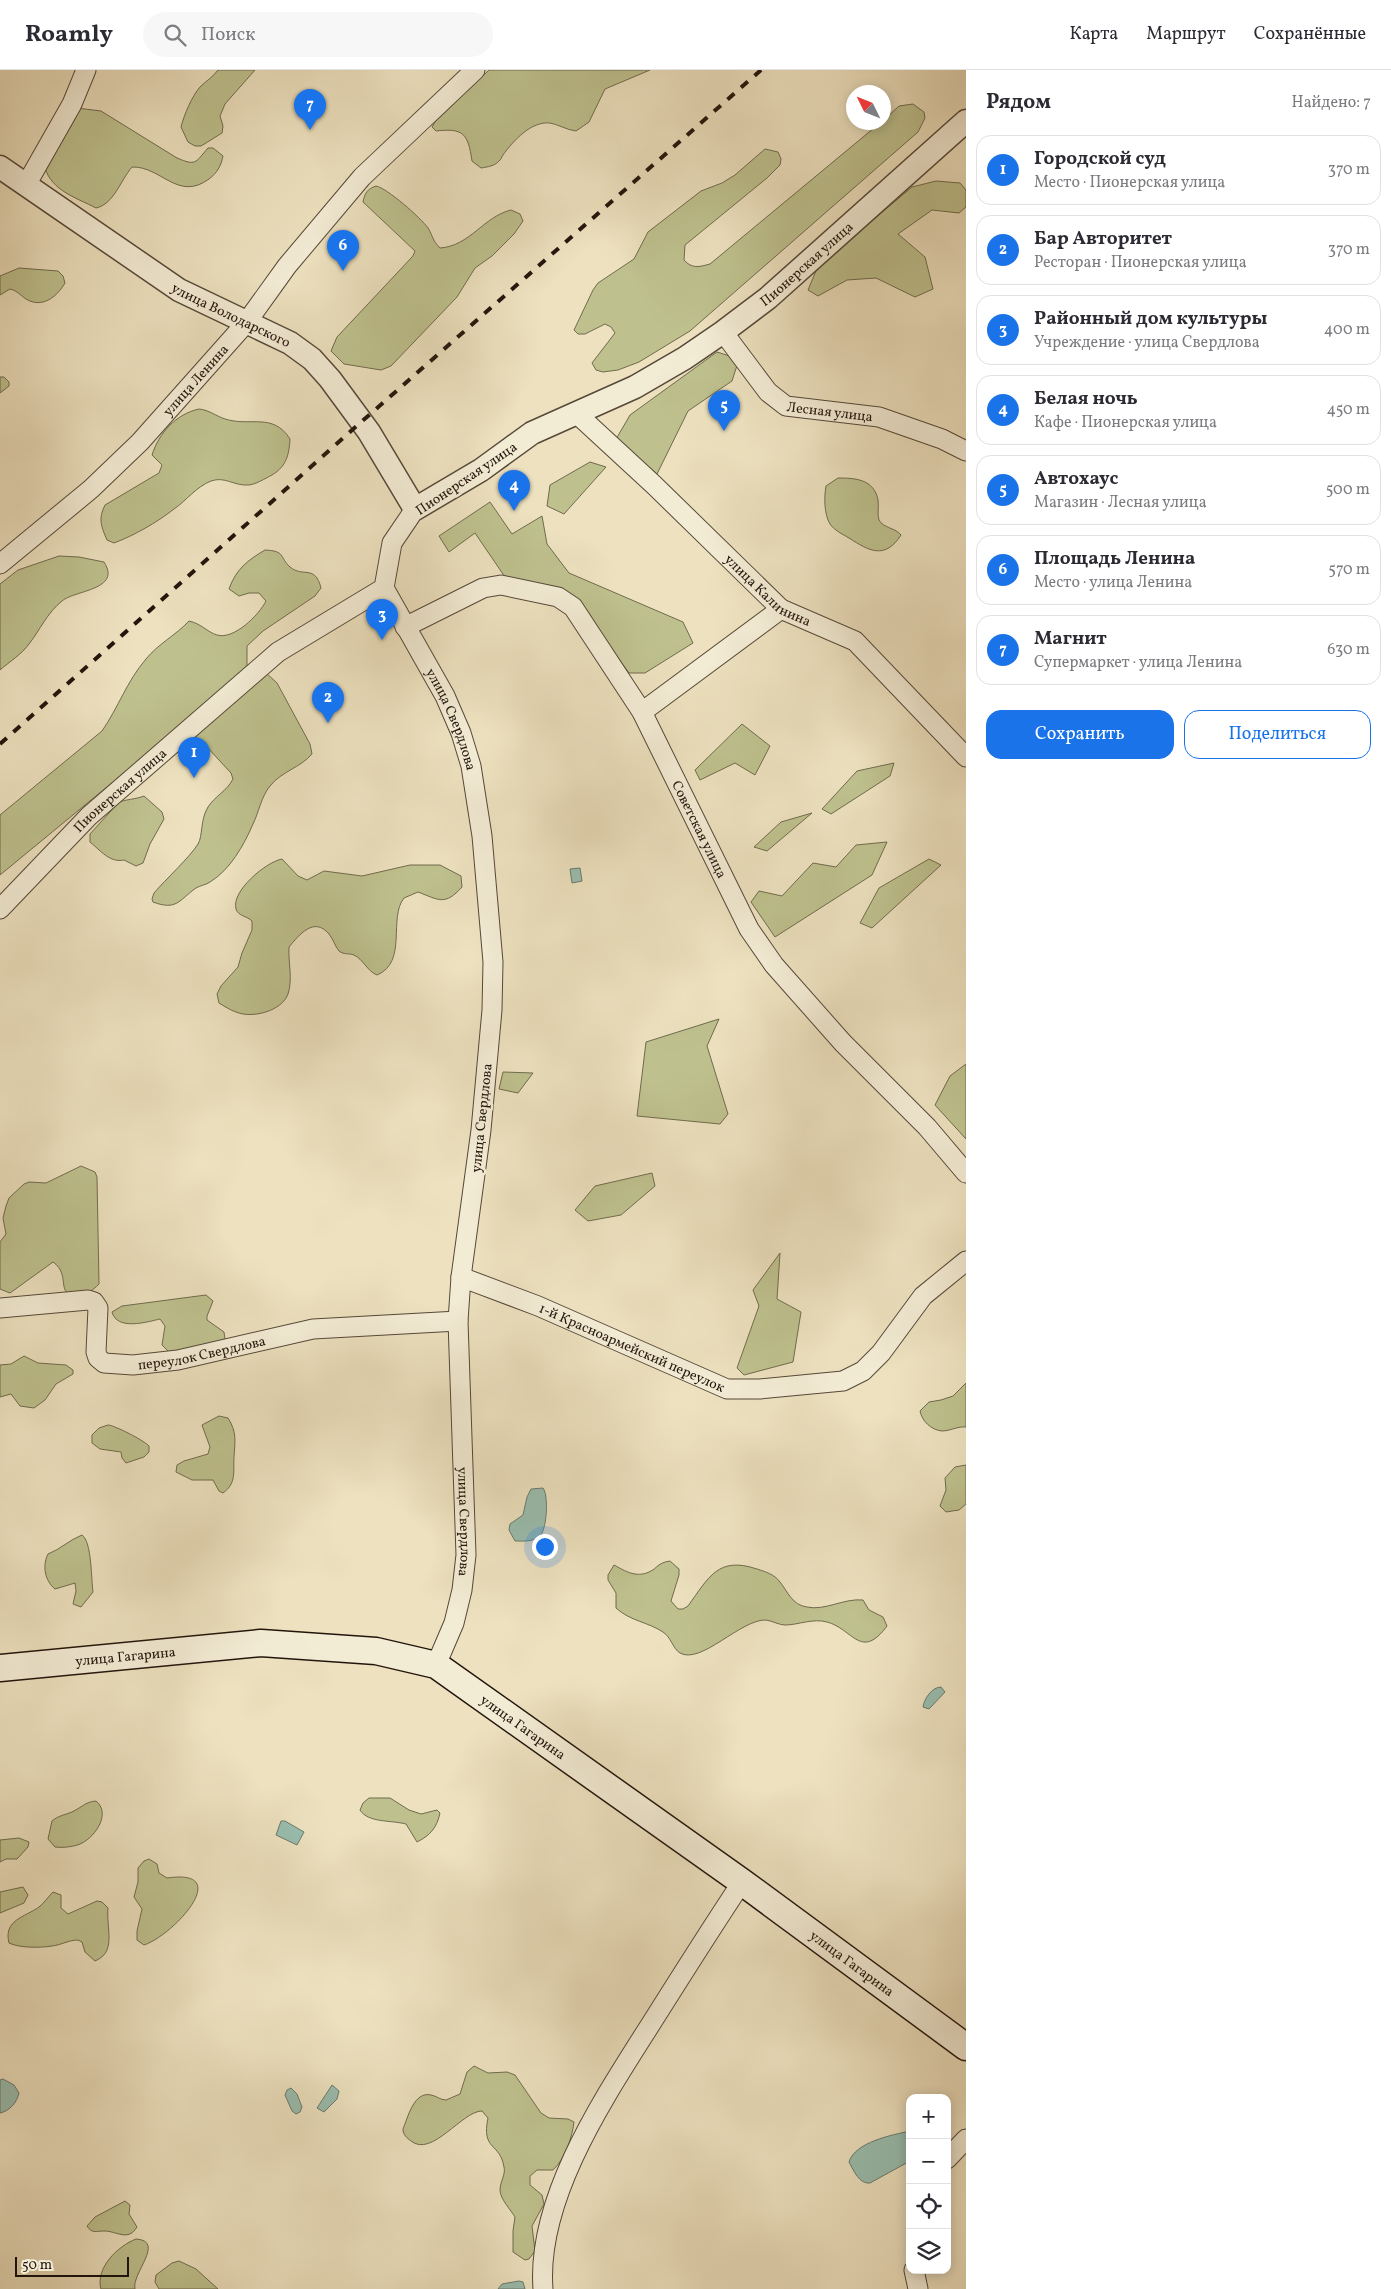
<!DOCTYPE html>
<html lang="ru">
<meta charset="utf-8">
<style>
:root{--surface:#fff;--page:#f7f7f7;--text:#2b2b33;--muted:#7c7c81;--line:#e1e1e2;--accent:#1a73e8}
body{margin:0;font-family:Vollkorn,serif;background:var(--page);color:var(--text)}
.controls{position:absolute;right:15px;bottom:15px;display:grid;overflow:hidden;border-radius:10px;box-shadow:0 2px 12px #0003}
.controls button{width:45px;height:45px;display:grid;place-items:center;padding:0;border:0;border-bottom:1px solid var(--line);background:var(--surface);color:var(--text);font:25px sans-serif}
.compass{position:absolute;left:846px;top:15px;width:45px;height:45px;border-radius:50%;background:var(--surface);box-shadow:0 2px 12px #0003;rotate:313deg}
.scale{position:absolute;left:15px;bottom:12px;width:114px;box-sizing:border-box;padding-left:5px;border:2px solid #23150c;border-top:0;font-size:14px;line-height:18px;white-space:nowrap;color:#23150c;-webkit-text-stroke:4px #f3ecd5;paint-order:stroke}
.you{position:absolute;left:544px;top:1476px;width:18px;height:18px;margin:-12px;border:4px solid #fff;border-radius:50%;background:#1a73e8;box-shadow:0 0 0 8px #1a73e833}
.badge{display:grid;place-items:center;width:32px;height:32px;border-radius:50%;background:var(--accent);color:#fff;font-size:16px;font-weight:700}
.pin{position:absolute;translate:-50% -41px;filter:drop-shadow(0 1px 2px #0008)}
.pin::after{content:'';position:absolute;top:26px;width:18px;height:15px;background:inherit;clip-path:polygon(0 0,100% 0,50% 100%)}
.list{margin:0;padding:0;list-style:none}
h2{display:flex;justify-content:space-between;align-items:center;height:65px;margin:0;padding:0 20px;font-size:21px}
h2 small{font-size:16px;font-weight:400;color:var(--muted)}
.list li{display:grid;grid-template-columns:32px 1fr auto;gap:15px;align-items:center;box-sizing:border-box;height:70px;margin:0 10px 10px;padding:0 10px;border:1px solid var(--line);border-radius:15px}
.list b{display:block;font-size:19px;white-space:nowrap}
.list p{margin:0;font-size:16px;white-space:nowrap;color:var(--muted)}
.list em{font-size:16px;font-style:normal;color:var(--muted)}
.actions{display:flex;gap:10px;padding:15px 20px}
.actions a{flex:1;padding:11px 0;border:1px solid var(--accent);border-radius:15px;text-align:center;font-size:18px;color:var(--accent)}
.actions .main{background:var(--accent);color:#fff}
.icon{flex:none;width:28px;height:28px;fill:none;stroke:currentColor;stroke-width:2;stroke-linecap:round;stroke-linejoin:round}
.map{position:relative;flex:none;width:966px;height:2219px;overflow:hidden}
header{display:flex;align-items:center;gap:30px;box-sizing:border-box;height:70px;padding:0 25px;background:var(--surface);border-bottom:1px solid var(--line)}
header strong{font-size:24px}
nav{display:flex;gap:28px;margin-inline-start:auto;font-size:18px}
.search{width:350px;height:45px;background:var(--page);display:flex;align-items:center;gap:12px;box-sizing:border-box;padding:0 18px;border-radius:28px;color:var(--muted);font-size:19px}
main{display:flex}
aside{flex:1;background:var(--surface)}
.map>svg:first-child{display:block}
.green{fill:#bec18e;stroke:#706b4d}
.water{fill:#99beaf;stroke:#6a7a6e}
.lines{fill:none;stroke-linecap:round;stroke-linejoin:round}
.minor-casing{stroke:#564839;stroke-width:21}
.tertiary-casing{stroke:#564839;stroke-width:25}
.secondary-casing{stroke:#23150c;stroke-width:29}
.minor{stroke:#f3ecd5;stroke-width:19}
.tertiary{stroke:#f3ecd5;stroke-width:22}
.secondary{stroke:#f3ecd5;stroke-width:26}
.rail{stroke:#23150c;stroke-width:4;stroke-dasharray:9 9;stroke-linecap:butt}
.labels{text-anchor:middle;stroke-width:5;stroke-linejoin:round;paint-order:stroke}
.street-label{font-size:14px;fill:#23150c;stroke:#f3ecd5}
</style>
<header>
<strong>Roamly</strong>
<div class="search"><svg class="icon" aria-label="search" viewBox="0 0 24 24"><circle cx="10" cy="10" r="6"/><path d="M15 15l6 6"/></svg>Поиск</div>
<nav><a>Карта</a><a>Маршрут</a><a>Сохранённые</a></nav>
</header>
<main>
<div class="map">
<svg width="966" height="2219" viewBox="0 0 966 2219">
<rect width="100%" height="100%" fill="#ede1bf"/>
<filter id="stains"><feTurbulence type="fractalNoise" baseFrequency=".004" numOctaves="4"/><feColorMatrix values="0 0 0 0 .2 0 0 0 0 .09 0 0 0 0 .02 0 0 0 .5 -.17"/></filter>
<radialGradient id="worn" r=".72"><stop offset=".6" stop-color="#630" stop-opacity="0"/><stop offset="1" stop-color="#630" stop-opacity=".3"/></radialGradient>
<!-- green -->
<g class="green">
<path d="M 218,0 L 255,0 L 225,34 L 220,46 L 223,56 L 222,63 L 201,76 L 195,76 L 188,72 L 181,57 C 184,45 192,26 200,17 C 206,11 213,7 218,0 Z"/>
<path d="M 489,0 L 650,0 L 605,19 L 589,52 L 576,61 C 567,60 557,54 550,53 C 531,51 513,71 503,85 C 502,86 501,90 499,91 C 495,96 487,97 481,98 L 472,91 C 468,63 463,58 436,61 L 432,57 L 435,52 Z"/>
<path d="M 913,34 L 924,42 L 925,48 L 918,62 L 690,261 L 639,292 L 618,300 L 603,302 L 596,300 L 592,293 L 615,263 L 611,257 L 605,254 L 585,264 L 578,264 L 574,260 L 593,220 L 598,213 L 634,189 L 648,162 L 701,121 L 722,113 L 735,105 L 765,79 L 778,82 L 781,89 L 780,95 L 767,108 L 685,175 L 684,190 C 692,199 699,197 710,194 L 880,53 L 884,52 L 884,50 L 899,36 Z"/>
<path d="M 77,38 L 101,41 L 177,88 C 196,96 195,93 208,78 L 213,78 L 223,86 C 221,96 217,103 209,109 C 178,132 161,96 132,97 C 120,111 114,134 96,138 C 77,128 52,121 45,98 Z"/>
<polygon points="936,111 960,113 966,120 966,137 959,143 932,140 898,164 925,187 933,219 915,227 876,208 847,210 818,226 808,220 818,196 912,117"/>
<path d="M 376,116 C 387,118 421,148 428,158 C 433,166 432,170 440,178 C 470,176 483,147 511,140 L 520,144 L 523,151 L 514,164 L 492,186 L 475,198 L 457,227 L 391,296 L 381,300 L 344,294 L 331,281 L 337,267 L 413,186 L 415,181 L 363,132 C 365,123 367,119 376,116 Z"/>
<path d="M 19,198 L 58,201 L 63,206 L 65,213 C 58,225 45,237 30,231 C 22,228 19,221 10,219 L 0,225 L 0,206 Z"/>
<polygon points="717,282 739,289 732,311 688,341 657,404 615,371 630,345"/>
<polygon points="0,307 4,307 9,312 9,316 0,323"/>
<path d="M 199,339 C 209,340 216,346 225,349 C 250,357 273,342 290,369 C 289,384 287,396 272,405 C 266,408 255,415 248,415 C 234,416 225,406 211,411 C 196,417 187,430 174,439 C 156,453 135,465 114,473 L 107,470 C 101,456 98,449 105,435 L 159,403 L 162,395 L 152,385 C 159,363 176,344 199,339 Z"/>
<polygon points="590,392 606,397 564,444 547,436 550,415"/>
<path d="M 838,408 C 855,408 874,409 878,430 C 879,436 877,444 879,450 C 883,458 896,458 901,465 C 885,490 869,481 849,468 C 842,464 834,460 830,454 C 824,444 824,427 826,416 Z"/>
<polygon points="490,432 512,464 542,446 547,474 569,503 683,552 693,573 645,603 629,603 573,526 507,510 475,463 449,482 439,466"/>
<path d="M 265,480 C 286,481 279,487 290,497 C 303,508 315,494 321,518 L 315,526 L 263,561 L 247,576 L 247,598 L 232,614 L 0,805 L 0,745 L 102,661 C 118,638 127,611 146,589 C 158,574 176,565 189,551 C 202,554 207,562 217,565 C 234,570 259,545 266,531 L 259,523 L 249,523 L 239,526 L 229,519 C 236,499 248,490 265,480 Z"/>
<path d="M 59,486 L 79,487 L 104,492 C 122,520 75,520 62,531 C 47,543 40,560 29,574 C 22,584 9,592 0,600 L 0,514 L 18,500 Z"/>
<path d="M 266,603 L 277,613 L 310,674 L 312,684 C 300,698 282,701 270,716 C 261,727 259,742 253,754 C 244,775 230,800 210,812 C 206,815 201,815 196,818 C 179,830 177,841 153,832 L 152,829 L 154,823 C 165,810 190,787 198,774 C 203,766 200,750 208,737 C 215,726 227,721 233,709 L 231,703 L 207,677 L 197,677 L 191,672 L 190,669 Z"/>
<polygon points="742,654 770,676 755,705 735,693 700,710 695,700"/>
<polygon points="894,693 890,706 831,744 822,739 857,701"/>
<path d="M 144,726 L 162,742 L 164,749 L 150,774 L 143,793 L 136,796 L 124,790 C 110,793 101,781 90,772 L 90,764 L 119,732 C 123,730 137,729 144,726 Z"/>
<polygon points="812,743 767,781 754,777 781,752"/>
<polygon points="887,772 872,805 775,867 751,832 759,821 782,826 813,793 836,797 856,775"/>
<path d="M 282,789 L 298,806 L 307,810 L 324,801 L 362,806 L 410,795 L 440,795 L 461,806 L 462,817 C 445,836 439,830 418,822 L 404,828 C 388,848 408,892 377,905 C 367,901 363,889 354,885 C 349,883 344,885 339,881 C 335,876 333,869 329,864 C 314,846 299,865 289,877 C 288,892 293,909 288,924 C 282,941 252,949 236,942 C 230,940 224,936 219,933 L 217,924 L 221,916 L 238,897 L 242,883 L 252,860 L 252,851 C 247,846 238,846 236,839 C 231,821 266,792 282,789 Z"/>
<polygon points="929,789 941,795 872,858 860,853 879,818"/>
<polygon points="719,949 707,976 728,1044 720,1054 637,1046 646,972"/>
<polygon points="966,994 966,1069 935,1035 950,1006"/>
<polygon points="503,1002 533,1003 518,1023 499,1019"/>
<path d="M 81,1096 L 95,1102 L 97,1107 L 99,1214 C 92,1221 89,1223 78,1224 C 54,1227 72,1205 53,1192 L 10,1223 L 0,1219 L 0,1172 L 6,1164 L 3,1148 L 6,1136 L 9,1128 L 24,1114 L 29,1112 L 46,1113 Z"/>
<polygon points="652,1103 655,1116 621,1145 588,1151 575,1140 595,1116"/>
<polygon points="780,1183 777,1229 801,1242 793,1292 744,1305 737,1298 759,1236 753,1220"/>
<path d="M 206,1225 L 213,1231 L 207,1246 L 207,1250 L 224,1262 L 225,1269 L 217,1278 L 171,1284 L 162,1275 L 165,1256 L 160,1249 C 147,1252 117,1261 112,1242 L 122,1236 Z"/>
<polygon points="24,1286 38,1293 66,1295 73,1300 73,1304 56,1314 45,1330 34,1338 20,1336 11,1324 0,1327 0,1295 11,1294"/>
<path d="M 966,1313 L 966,1357 C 958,1356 950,1361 942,1361 C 931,1360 922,1351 920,1341 L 929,1332 L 941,1330 L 953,1326 Z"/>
<path d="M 219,1346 L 228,1348 C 237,1362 235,1371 234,1387 C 233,1401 237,1413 223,1423 L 219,1421 L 213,1410 L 192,1410 L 176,1402 L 177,1395 L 184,1391 L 208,1384 L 210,1377 L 202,1355 Z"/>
<path d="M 108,1355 C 114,1355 145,1371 149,1376 L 149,1382 L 144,1387 L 126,1393 L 122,1388 L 121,1382 L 100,1379 L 92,1373 L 92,1365 L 99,1358 Z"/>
<polygon points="966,1395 966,1434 959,1440 946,1442 940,1436 946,1420 945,1408 955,1397"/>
<path d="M 82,1465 C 92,1472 91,1509 93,1522 L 81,1537 L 73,1534 L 76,1521 L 75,1513 L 55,1519 C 45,1511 42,1496 48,1484 C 61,1479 69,1470 82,1465 Z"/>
<path d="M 670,1491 L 679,1499 L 679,1505 L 671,1531 L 678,1539 L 683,1539 L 688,1536 C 709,1507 718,1486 757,1499 C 766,1502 774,1504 780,1512 C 788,1522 792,1535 807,1537 C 825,1541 844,1528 863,1530 L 869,1540 L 883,1547 L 887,1556 C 861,1591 853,1559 827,1552 C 813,1548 798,1555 785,1555 C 779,1555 773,1551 766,1550 C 741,1549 701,1595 680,1583 C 673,1579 671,1567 663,1562 C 648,1552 630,1551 616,1538 L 616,1523 L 608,1510 L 608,1505 L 614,1495 C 625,1501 636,1508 649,1502 C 658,1498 657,1493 670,1491 Z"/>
<path d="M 369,1728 L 390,1728 L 409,1740 L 421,1744 L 437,1740 L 440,1743 C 437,1757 431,1765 417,1772 L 406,1754 C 391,1750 368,1753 360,1740 L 363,1733 Z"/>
<path d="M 96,1731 C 111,1743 96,1766 82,1773 C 75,1777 62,1778 55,1777 L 48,1769 L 52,1751 C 59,1745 66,1745 74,1741 C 83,1736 86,1732 96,1731 Z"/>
<polygon points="19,1768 29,1772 28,1777 17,1789 6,1789 0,1792 0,1770"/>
<path d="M 149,1789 L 157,1794 L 159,1803 L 167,1808 C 235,1798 174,1865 144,1875 L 137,1870 L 137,1861 L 142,1839 L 134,1827 L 138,1812 L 138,1798 L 144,1791 Z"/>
<polygon points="23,1817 28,1825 24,1833 0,1843 0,1822"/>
<path d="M 53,1822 L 61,1825 L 61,1838 L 68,1844 L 97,1831 L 102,1832 L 108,1838 C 106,1859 117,1882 95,1891 L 85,1882 L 82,1872 L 78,1870 C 69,1870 61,1875 52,1876 C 40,1878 19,1878 9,1873 C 3,1850 25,1847 39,1837 C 44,1833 48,1827 53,1822 Z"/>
<path d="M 474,1996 L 488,2003 L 507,2002 L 515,2005 L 541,2043 L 549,2048 L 568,2049 L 574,2052 C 572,2068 565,2089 553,2100 L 537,2100 L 530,2106 L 530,2115 L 542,2125 L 544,2134 L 532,2156 L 535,2181 L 529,2189 L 525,2190 L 513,2182 L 513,2161 L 515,2147 C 511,2140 500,2129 500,2120 C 500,2112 506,2104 504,2097 C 500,2072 481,2081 488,2048 L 482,2041 C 462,2041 432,2088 411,2071 C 407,2068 403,2065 403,2059 C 408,2047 414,2021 431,2025 C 437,2026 440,2030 446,2030 L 460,2024 L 467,2002 Z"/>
<path d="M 125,2131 L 130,2135 L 129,2144 L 137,2157 C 128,2172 117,2161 104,2161 C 96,2161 92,2164 87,2156 L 95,2147 Z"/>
<path d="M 136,2169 C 166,2171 131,2204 135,2219 L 101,2219 C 95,2198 118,2176 136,2169 Z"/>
<polygon points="179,2191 196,2199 218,2219 159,2219 155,2212 156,2205 172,2193"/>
</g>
<!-- water -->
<g class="water">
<polygon points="580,798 582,811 572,813 570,799"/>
<path d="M 543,1418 C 549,1426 547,1461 539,1467 C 531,1472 524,1471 515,1471 L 509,1460 L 510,1454 L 523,1445 L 527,1427 L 531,1419 Z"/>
<path d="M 941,1617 L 945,1622 L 929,1639 L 923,1637 C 924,1629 932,1617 941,1617 Z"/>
<polygon points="281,1751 285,1751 304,1762 297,1775 276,1765"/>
<path d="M 3,2009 L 14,2015 L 19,2023 C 17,2032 10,2041 0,2043 L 0,2010 Z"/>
<polygon points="332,2015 339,2021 337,2029 324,2042 317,2038"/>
<polygon points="291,2018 297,2024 302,2037 300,2042 296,2044 292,2041 285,2025 287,2020"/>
<path d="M 910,2061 L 910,2091 L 870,2113 C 859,2114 854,2101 849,2092 C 855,2072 892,2065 910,2061 Z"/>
<polygon points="519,2211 523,2212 525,2219 498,2219 502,2214"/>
</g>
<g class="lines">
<!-- minor casing -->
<g class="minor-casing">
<g id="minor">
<polyline points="26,115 72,34 86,0"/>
<path id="s1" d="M 723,262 L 768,322 L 786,336 L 879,347 L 942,369 L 966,381"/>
<path id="s2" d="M 576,343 L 654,415 L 781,539 L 855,571 L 966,687"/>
<path id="s3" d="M 0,494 L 91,419 L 140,372 L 246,253 L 287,196 L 362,107 L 475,0"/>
<path id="s4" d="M 384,518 L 445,626 L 461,663 L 471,696 L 482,766 L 493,892 L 492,940 L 481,1060 L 461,1207 L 458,1251 L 466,1485 L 462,1520 L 454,1553 L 436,1595"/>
<path id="s5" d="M 405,557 L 483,518 L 501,515 L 558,527 L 573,537 L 642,642 L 749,859 L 774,895 L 843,973 L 927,1057 L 966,1103"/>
<polyline points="642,642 781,539"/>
<path id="s6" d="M 0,839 L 89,746 L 278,582 L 384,518 L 392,473 L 415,439"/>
<path id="s7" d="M 461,1207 L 538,1236 L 727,1319 L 760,1319 L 843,1311 L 863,1301 L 881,1283 L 923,1226 L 966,1191"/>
<path id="s8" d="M 0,1238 L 88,1230 L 94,1232 L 98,1238 L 96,1282 L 98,1288 L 104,1293 L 133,1295 L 178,1290 L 313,1259 L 458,1251"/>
<polyline points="947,2089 966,2069"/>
<polyline points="914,2200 918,2219"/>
<path d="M 543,2219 C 536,2127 606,2025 654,1949 C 683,1903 712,1857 742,1812"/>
</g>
</g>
<!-- tertiary casing -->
<g class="tertiary-casing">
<g id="tertiary">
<path id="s9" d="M 0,97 L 179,220 L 290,273 L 312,289 L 330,309 L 369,362 L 415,439 L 481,400 L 532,363 L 635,317 L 685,288 L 723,262 L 768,228 L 966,51"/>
</g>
</g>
<!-- secondary casing -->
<g class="secondary-casing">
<g id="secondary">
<path id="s10" d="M 0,1598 L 261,1573 L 376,1581 L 436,1595 L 742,1812 L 966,1977"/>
</g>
</g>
<!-- minor -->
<use href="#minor" class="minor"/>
<!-- tertiary -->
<use href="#tertiary" class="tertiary"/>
<!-- secondary -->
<use href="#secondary" class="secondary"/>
<!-- rail -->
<polyline class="rail" points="0,674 351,361 761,0"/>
</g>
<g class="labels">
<!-- street labels -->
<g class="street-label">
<text dy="5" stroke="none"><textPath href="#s9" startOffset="1014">Пионерская улица</textPath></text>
<text dy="5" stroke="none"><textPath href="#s9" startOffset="275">улица Володарского</textPath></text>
<text dy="5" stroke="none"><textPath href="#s3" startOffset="269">улица Ленина</textPath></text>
<text dy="5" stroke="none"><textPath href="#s1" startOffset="142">Лесная улица</textPath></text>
<text transform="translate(466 408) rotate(-34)" y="5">Пионерская улица</text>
<text dy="5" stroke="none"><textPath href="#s2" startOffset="262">улица Калинина</textPath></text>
<text dy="5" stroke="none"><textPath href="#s4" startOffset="148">улица Свердлова</textPath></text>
<text dy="5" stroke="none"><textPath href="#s6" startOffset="169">Пионерская улица</textPath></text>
<text dy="5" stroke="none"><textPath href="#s5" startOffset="438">Советская улица</textPath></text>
<text transform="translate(481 1048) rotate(-84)" y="5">улица Свердлова</text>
<text dy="5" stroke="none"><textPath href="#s7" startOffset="185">1-й Красноармейский переулок</textPath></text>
<text dy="5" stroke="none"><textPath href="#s8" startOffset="259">переулок Свердлова</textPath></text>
<text dy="5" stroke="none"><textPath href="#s4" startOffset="958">улица Свердлова</textPath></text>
<text dy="5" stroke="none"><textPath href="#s10" startOffset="126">улица Гагарина</textPath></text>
<text dy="5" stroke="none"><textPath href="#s10" startOffset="546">улица Гагарина</textPath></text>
<text dy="5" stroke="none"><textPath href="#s10" startOffset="951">улица Гагарина</textPath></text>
</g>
</g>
<rect width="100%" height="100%" filter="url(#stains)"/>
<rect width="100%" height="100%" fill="url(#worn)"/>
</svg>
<div class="controls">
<button>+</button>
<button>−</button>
<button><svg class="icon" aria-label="locate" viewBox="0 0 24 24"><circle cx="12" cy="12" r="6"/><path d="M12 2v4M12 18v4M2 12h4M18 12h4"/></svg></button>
<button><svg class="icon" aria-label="layers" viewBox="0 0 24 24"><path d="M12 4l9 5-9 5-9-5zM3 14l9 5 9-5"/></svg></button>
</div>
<svg class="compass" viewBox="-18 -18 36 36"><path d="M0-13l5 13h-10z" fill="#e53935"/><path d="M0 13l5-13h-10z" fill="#7c7c81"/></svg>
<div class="scale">50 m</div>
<div class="you"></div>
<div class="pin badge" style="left:194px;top:708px">1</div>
<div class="pin badge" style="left:328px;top:653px">2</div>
<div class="pin badge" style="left:382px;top:570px">3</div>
<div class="pin badge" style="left:514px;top:441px">4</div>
<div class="pin badge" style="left:724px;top:361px">5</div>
<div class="pin badge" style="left:343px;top:201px">6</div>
<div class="pin badge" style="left:310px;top:60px">7</div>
</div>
<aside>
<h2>Рядом<small>Найдено: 7</small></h2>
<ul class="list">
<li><span class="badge">1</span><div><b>Городской суд</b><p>Место · Пионерская улица</p></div><em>370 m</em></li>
<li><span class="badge">2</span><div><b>Бар Авторитет</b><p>Ресторан · Пионерская улица</p></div><em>370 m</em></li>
<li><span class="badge">3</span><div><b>Районный дом культуры</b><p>Учреждение · улица Свердлова</p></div><em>400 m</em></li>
<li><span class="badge">4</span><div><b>Белая ночь</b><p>Кафе · Пионерская улица</p></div><em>450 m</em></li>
<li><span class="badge">5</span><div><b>Автохаус</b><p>Магазин · Лесная улица</p></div><em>500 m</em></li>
<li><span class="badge">6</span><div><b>Площадь Ленина</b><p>Место · улица Ленина</p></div><em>570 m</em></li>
<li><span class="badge">7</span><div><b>Магнит</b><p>Супермаркет · улица Ленина</p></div><em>630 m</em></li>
</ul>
<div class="actions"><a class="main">Сохранить</a><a>Поделиться</a></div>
</aside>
</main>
